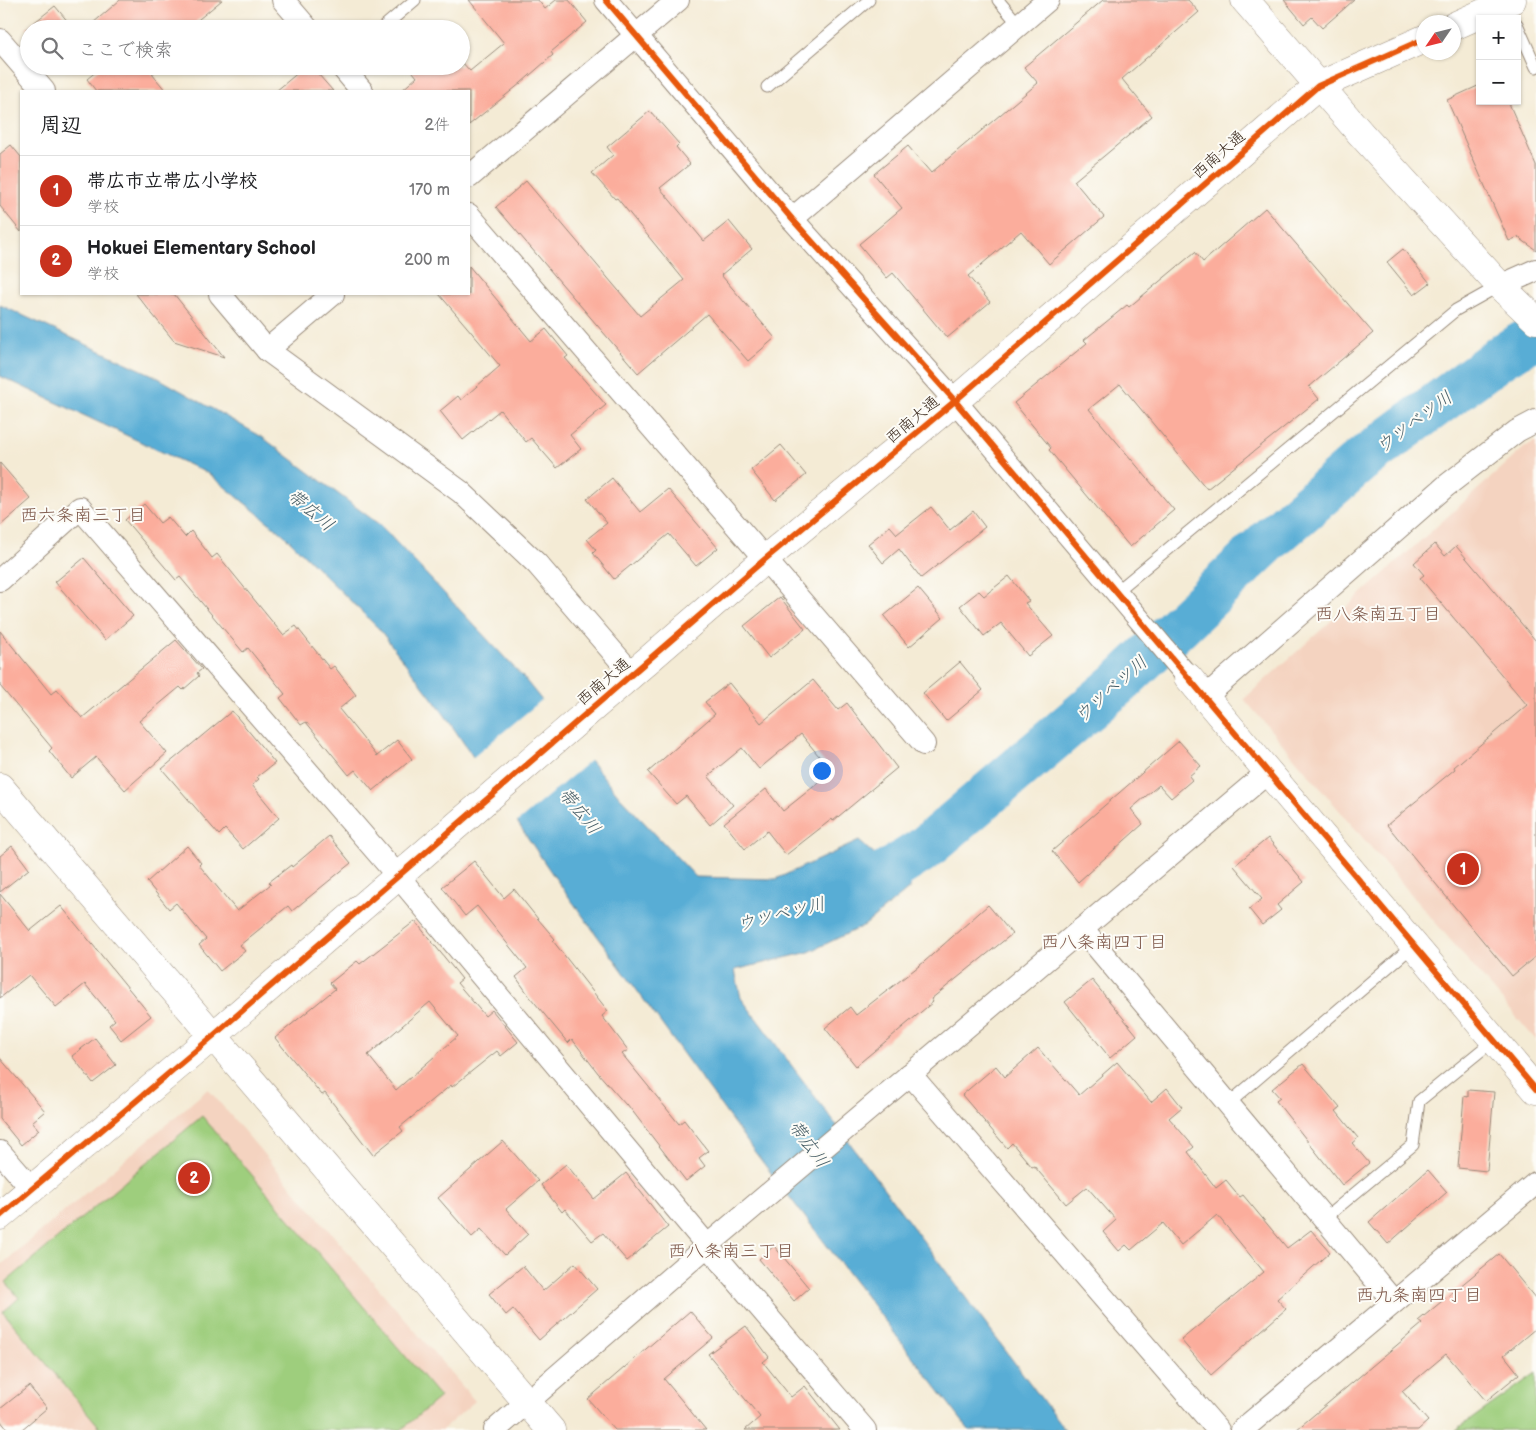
<!DOCTYPE html>
<html lang="ja">
<meta charset="utf-8">
<style>
:root{--surface:#fff;--page:#f6f6f6;--text:#202124;--muted:#757577;--line:#e0e0e0;--accent:#c8321e}
body{margin:0;font-family:"Balsamiq Sans","Klee One",sans-serif;background:var(--page);color:var(--text)}
.controls{position:absolute;right:15px;top:15px;display:grid;overflow:hidden;border-radius:0px;box-shadow:0 1px 4px #0004}
.controls button{width:45px;height:45px;display:grid;place-items:center;padding:0;border:0;border-bottom:1px solid var(--line);background:var(--surface);color:var(--text);font:25px sans-serif}
.compass{position:absolute;left:1416px;top:15px;width:45px;height:45px;border-radius:50%;background:var(--surface);box-shadow:0 1px 4px #0004;rotate:235deg}
.you{position:absolute;left:821px;top:770px;width:18px;height:18px;margin:-12px;border:4px solid #fff;border-radius:50%;background:#1a73e8;box-shadow:0 0 0 8px #1a73e833}
.badge{display:grid;place-items:center;width:32px;height:32px;border-radius:50%;background:var(--accent);color:#fff;font-size:16px;font-weight:700}
.pin{position:absolute;translate:-50% -50%;border:2px solid #fff;box-shadow:0 1px 5px #0006}
.list{margin:0;padding:0;list-style:none}
h2{display:flex;justify-content:space-between;align-items:center;height:65px;margin:0;padding:0 20px;font-size:21px}
h2 small{font-size:16px;font-weight:400;color:var(--muted)}
.list li{display:grid;grid-template-columns:32px 1fr auto;gap:15px;align-items:center;box-sizing:border-box;height:70px;padding:0 20px;border-top:1px solid var(--line)}
.list b{display:block;font-size:19px;white-space:nowrap}
.list p{margin:0;font-size:16px;white-space:nowrap;color:var(--muted)}
.list em{font-size:16px;font-style:normal;color:var(--muted)}
.icon{flex:none;width:28px;height:28px;fill:none;stroke:currentColor;stroke-width:2;stroke-linecap:round;stroke-linejoin:round}
.map{position:relative;flex:none;width:1536px;height:1430px;overflow:hidden}
.search{position:absolute;background:var(--surface);box-shadow:0 1px 4px #0004;left:20px;top:20px;width:450px;height:55px;display:flex;align-items:center;gap:12px;box-sizing:border-box;padding:0 18px;border-radius:28px;color:var(--muted);font-size:19px}
.panel{position:absolute;background:var(--surface);box-shadow:0 1px 4px #0004;left:20px;top:90px;width:450px;height:205px;border-radius:0px}
.map>svg:first-child{display:block}
.built{fill:#f4d3c0}
.green{fill:#9ece7d;stroke:#6c7c4e}
.water{fill:#59add5;stroke:#4a6c7a}
.pier{fill:#f4ebd5}
.lines{fill:none;stroke-linecap:round;stroke-linejoin:round}
.river{stroke:#59add5;stroke-width:45}
.building{fill:#fbad9c;fill-rule:evenodd}
.service-casing{stroke:#988a7a;stroke-width:13}
.minor-casing{stroke:#988a7a;stroke-width:24}
.tertiary-casing{stroke:#988a7a;stroke-width:29}
.service{stroke:#fff;stroke-width:11}
.minor{stroke:#fff;stroke-width:22}
.tertiary{stroke:#fff;stroke-width:28}
.cycleway-casing{stroke:#fdfcf7;stroke-width:9}
.cycleway{stroke:#e8590c;stroke-width:6}
.labels{text-anchor:middle;stroke-width:4;stroke-linejoin:round;paint-order:stroke}
.street-label{font-size:16px;fill:#3b2a1e;stroke:#fdfcf7}
.water-label{font-size:18px;font-style:italic;fill:#475e67;stroke:#fdfcf7}
.neighbourhood-label{font-size:18px;fill:#7e584a;stroke:#fdfcf7}
</style>
<div class="map">
<svg width="1536" height="1430" viewBox="0 0 1536 1430">
<rect width="100%" height="100%" fill="#fdfcf7"/>
<filter id="ink" filterUnits="userSpaceOnUse"><feTurbulence type="fractalNoise" baseFrequency=".02" numOctaves="2"/><feDisplacementMap in="SourceGraphic" scale="10" xChannelSelector="R" yChannelSelector="G"/><feConvolveMatrix kernelMatrix="1 2 1 2 8 2 1 2 1" color-interpolation-filters="sRGB"/></filter>
<filter id="wash" filterUnits="userSpaceOnUse"><feTurbulence type="fractalNoise" baseFrequency=".0096" numOctaves="4" result="noise"/><feDisplacementMap in="SourceGraphic" scale="20" xChannelSelector="R" yChannelSelector="G"/><feGaussianBlur stdDeviation="1.12" result="paint"/><feColorMatrix in="noise" values="0 0 0 0 0 0 0 0 0 0 0 0 0 0 0 0 0 1.4 0 .05"/><feComposite in="paint" operator="in"/></filter>
<g filter="url(#wash)">
<rect width="100%" height="100%" fill="#f4ebd5"/>
<!-- built -->
<g class="built">
<polygon points="1536,441 1536,1040 1244,699 1524,448"/>
<polygon points="208,1089 475,1401 442,1430 0,1430 0,1266"/>
</g>
<!-- green -->
<g class="green">
<polygon points="202,1116 440,1397 401,1430 102,1430 3,1312 19,1298 6,1282"/>
<polygon points="1536,1373 1536,1430 1456,1430"/>
</g>
<!-- water -->
<polygon class="water" points="0,305 153,375 262,437 380,525 523,677 619,796 696,877 776,879 859,841 911,887 865,925 809,952 735,970 741,998 1065,1430 969,1430 751,1147 553,875 444,714 380,630 283,534 209,474 0,376"/>
<!-- pier -->
<polygon class="pier" points="543,699 592,759 515,824 471,759"/>
<g class="lines">
<!-- river -->
<polyline class="river" points="837,899 865,887 924,849 1120,682 1268,541 1359,462 1502,356 1536,336"/>
</g>
<g id="blocks">
<!-- building -->
<g class="building">
<polygon points="120,0 222,0 187,29 86,29"/>
<polygon points="469,0 538,0 545,9 556,0 569,0 587,22 551,52 553,55 521,83 469,125 469,91 401,91 417,77 408,66 461,66 461,61 470,71 504,43"/>
<polygon points="1103,0 1188,0 1199,12 1122,79 1152,116 1074,181 1104,217 1049,264 1021,231 968,276 990,302 947,338 893,273 887,278 859,244 902,208 874,174 908,146 931,173 1038,83 1024,67"/>
<polygon points="1284,0 1354,0 1322,28 1312,17 1304,24"/>
<polygon points="55,6 74,29 26,29"/>
<polygon points="103,66 162,66 152,74 166,91 96,91 87,79"/>
<polygon points="306,66 311,66 333,91 276,91"/>
<polygon points="1480,85 1480,101 1508,101 1536,165 1536,250 1518,237 1509,241 1447,100"/>
<polygon points="650,111 679,144 676,147 690,164 660,188 704,241 729,221 752,249 721,275 775,338 748,361 707,314 638,373 496,207 526,181 640,316 684,280 617,198 615,199 592,173 613,155 607,147"/>
<polygon points="11,145 21,157 21,232 0,206 0,154"/>
<polygon points="1265,208 1373,333 1309,387 1319,399 1207,489 1120,384 1089,409 1174,510 1130,547 1049,450 1051,448 1014,403 1087,343 1084,340 1127,305 1129,307 1195,252 1203,262"/>
<polygon points="1403,249 1430,283 1414,295 1387,262"/>
<polygon points="469,266 531,341 546,329 568,356 565,358 606,405 570,435 581,449 557,468 531,438 526,442 500,410 463,440 440,411 458,396 461,400 500,366 439,294 469,294"/>
<polygon points="136,294 174,294 224,357 174,341"/>
<polygon points="781,445 806,475 775,500 751,470"/>
<polygon points="0,463 31,499 0,526"/>
<polygon points="612,478 640,512 668,489 718,548 696,566 669,534 614,579 593,553 596,550 587,539 607,523 587,499"/>
<polygon points="144,504 160,523 168,517 185,537 191,531 212,558 217,554 283,635 296,626 330,669 334,666 356,695 339,709 377,756 397,740 412,759 373,791 355,770 349,775 306,722 301,725 280,698 285,694 248,648 243,652 180,577 176,580 125,520"/>
<polygon points="931,507 950,530 973,511 985,527 921,578 899,549 883,563 868,544 890,526 897,534"/>
<polygon points="1435,544 1445,556 1456,546 1536,641 1536,956 1512,976 1387,825 1455,769 1454,767 1527,705 1420,578 1424,575 1414,563"/>
<polygon points="84,558 133,616 105,640 55,582"/>
<polygon points="1009,576 1029,601 1025,603 1053,636 1028,656 1001,623 984,636 960,606 979,591 984,596"/>
<polygon points="918,588 943,618 909,647 884,616"/>
<polygon points="780,597 805,629 769,658 744,626"/>
<polygon points="0,631 51,694 57,689 82,718 176,640 202,669 197,673 199,676 183,690 180,687 139,721 167,753 125,790 96,757 71,778 49,751 52,748 0,686"/>
<polygon points="960,662 983,690 946,721 923,693"/>
<polygon points="813,680 838,710 847,703 897,768 833,821 832,819 786,855 767,831 745,849 724,823 766,789 783,811 832,772 801,734 759,769 742,748 708,776 733,805 710,825 686,796 676,804 648,772 715,714 705,702 729,683 761,723"/>
<polygon points="232,711 275,763 257,777 259,779 252,785 279,818 243,849 225,829 219,835 162,769"/>
<polygon points="1179,741 1201,766 1189,776 1192,780 1171,798 1159,785 1131,809 1143,824 1078,882 1052,851"/>
<polygon points="329,836 351,863 292,911 288,906 240,945 245,951 220,971 199,945 206,939 176,903 169,909 147,882 187,846 201,863 199,865 237,911 271,884 269,882 291,865 292,867"/>
<polygon points="1268,838 1304,882 1277,905 1281,910 1262,925 1249,909 1262,899 1234,866"/>
<polygon points="12,846 29,869 0,892 0,856"/>
<polygon points="474,861 504,898 514,889 538,919 555,939 553,941 608,1011 602,1016 628,1050 622,1054 679,1124 684,1120 708,1151 699,1158 705,1166 686,1181 627,1104 626,1105 598,1073 572,1039 568,1043 530,997 516,977 527,968 477,906 465,916 442,887"/>
<polygon points="0,894 30,931 61,906 151,1016 121,1040 109,1025 115,1020 85,984 56,1007 29,975 0,998"/>
<polygon points="988,905 1012,934 931,999 933,1002 856,1066 825,1028 850,1007 856,1015 924,962"/>
<path d="M 415,921 L 462,979 L 457,983 L 485,1016 L 492,1010 L 518,1042 L 501,1056 L 497,1051 L 452,1087 L 451,1085 L 400,1127 L 403,1131 L 373,1155 L 325,1093 L 322,1095 L 275,1038 L 335,989 L 330,983 L 357,961 L 360,964 ZM 430,1002 L 458,1036 L 396,1090 L 368,1055 Z"/>
<polygon points="1092,980 1137,1035 1110,1058 1065,1002"/>
<polygon points="95,1038 116,1065 93,1083 72,1056"/>
<polygon points="1038,1048 1079,1095 1117,1062 1151,1102 1167,1088 1182,1107 1169,1118 1194,1147 1188,1152 1216,1188 1226,1180 1240,1197 1243,1195 1287,1248 1311,1230 1330,1252 1277,1299 1286,1309 1211,1375 1181,1340 1264,1272 1217,1215 1181,1245 1163,1223 1131,1250 1126,1245 1119,1251 1103,1232 1116,1220 1087,1187 1066,1204 1034,1166 1032,1167 1012,1143 1007,1148 962,1095 996,1066 1005,1077"/>
<polygon points="0,1058 45,1111 32,1122 39,1130 21,1145 0,1119"/>
<polygon points="1303,1064 1340,1108 1336,1111 1358,1138 1352,1143 1369,1163 1342,1185 1276,1101 1280,1098 1272,1089"/>
<polygon points="1468,1090 1494,1092 1487,1171 1458,1168 1464,1096 1468,1097"/>
<polygon points="503,1141 538,1181 506,1209 528,1234 505,1255 481,1229 472,1237 438,1198"/>
<polygon points="566,1164 594,1199 626,1173 668,1227 627,1261 603,1233 592,1241 565,1209 562,1212 541,1185"/>
<polygon points="1428,1170 1447,1192 1388,1244 1369,1222"/>
<polygon points="774,1246 809,1288 794,1301 759,1259"/>
<polygon points="1499,1254 1536,1299 1536,1328 1504,1355 1519,1374 1486,1401 1446,1354 1402,1391 1428,1421 1418,1430 1296,1430 1422,1324 1418,1321"/>
<polygon points="575,1263 597,1289 539,1340 513,1309 506,1315 489,1294 523,1266 543,1291"/>
<polygon points="690,1311 713,1338 664,1379 706,1430 615,1430 588,1399"/>
<polygon points="746,1326 769,1357 763,1362 791,1397 805,1386 840,1430 745,1430 760,1417 708,1354"/>
<polygon points="29,1386 47,1408 21,1430 8,1430 0,1420 0,1409"/>
</g>
</g>
</g>
<g filter="url(#ink)">
<use href="#blocks" fill-opacity="0" stroke="#988a7a" stroke-width="1"/>
<g class="lines">
<!-- service casing -->
<g class="service-casing">
<g id="service">
<polyline points="998,0 1019,25"/>
<polyline points="1517,24 1536,67"/>
<polyline points="381,29 415,0"/>
<polyline points="767,87 869,0"/>
<polyline points="1116,592 1456,310 1499,286"/>
<polyline points="1228,1104 1414,945"/>
<polyline points="1324,1219 1413,1145 1419,1101 1494,1040"/>
</g>
</g>
<!-- minor casing -->
<g class="minor-casing">
<g id="minor">
<polyline points="283,0 308,29"/>
<polyline points="606,0 792,219 955,401 1188,677"/>
<polyline points="0,40 44,91"/>
<polyline points="341,66 362,91"/>
<polyline points="469,177 678,0"/>
<polyline points="469,215 924,744"/>
<polyline points="792,219 1048,0"/>
<polyline points="1500,286 1536,270"/>
<polyline points="220,294 267,350 461,492 537,564 632,674"/>
<polyline points="267,350 333,294"/>
<polyline points="0,580 80,508 397,875 726,1268 865,1430"/>
<polyline points="1205,697 1446,486 1517,431 1536,421"/>
<polyline points="1082,929 1394,1302"/>
<polyline points="910,1074 1218,1430"/>
<polyline points="0,1152 32,1189"/>
<polyline points="495,1430 707,1246 1268,772"/>
<polyline points="1242,1430 1536,1183"/>
</g>
</g>
<!-- tertiary casing -->
<g class="tertiary-casing">
<g id="tertiary">
<polyline points="1245,0 1361,134 1500,286 1536,320"/>
<polyline points="1454,26 1512,0"/>
<polyline points="1188,677 1536,1090"/>
<polyline points="0,787 551,1430"/>
<polyline points="0,1216 213,1036 764,560 955,401 1318,86 1424,39"/>
</g>
</g>
<!-- service -->
<use href="#service" class="service"/>
<!-- minor -->
<use href="#minor" class="minor"/>
<!-- tertiary -->
<use href="#tertiary" class="tertiary"/>
<!-- cycleway casing -->
<g class="cycleway-casing">
<g id="cycleway">
<polyline points="606,0 792,219 955,401 1536,1090"/>
<polyline points="0,1216 213,1036 764,560 955,401 1318,86 1424,39"/>
</g>
</g>
<!-- cycleway -->
<use href="#cycleway" class="cycleway"/>
</g>
</g>
<g class="labels">
<!-- street labels -->
<g class="street-label">
<text transform="translate(1218 154) rotate(-41)" y="6">西南大通</text>
<text transform="translate(912 419) rotate(-40)" y="6">西南大通</text>
<text transform="translate(603 681) rotate(-40)" y="6">西南大通</text>
</g>
<!-- water labels -->
<g class="water-label">
<text transform="translate(1414 422) rotate(-37)" y="6">ウツベツ川</text>
<text transform="translate(311 510) rotate(40)" y="6">帯広川</text>
<text transform="translate(1111 689) rotate(-42)" y="6">ウツベツ川</text>
<text transform="translate(580 811) rotate(51)" y="6">帯広川</text>
<text transform="translate(781 914) rotate(-14)" y="6">ウツベツ川</text>
<text transform="translate(809 1144) rotate(54)" y="6">帯広川</text>
</g>
<!-- neighbourhood labels -->
<g class="neighbourhood-label">
<text x="83" y="521">西六条南三丁目</text>
<text x="1378" y="620">西八条南五丁目</text>
<text x="1104" y="948">西八条南四丁目</text>
<text x="731" y="1257">西八条南三丁目</text>
<text x="1419" y="1301">西九条南四丁目</text>
</g>
</g>
</svg>
<div class="controls">
<button>+</button>
<button>−</button>
</div>
<svg class="compass" viewBox="-18 -18 36 36"><path d="M0-13l5 13h-10z" fill="#e53935"/><path d="M0 13l5-13h-10z" fill="#757577"/></svg>
<div class="you"></div>
<div class="pin badge" style="left:1463px;top:869px">1</div>
<div class="pin badge" style="left:194px;top:1178px">2</div>
<div class="search"><svg class="icon" aria-label="search" viewBox="0 0 24 24"><circle cx="10" cy="10" r="6"/><path d="M15 15l6 6"/></svg>ここで検索</div>
<section class="panel">
<h2>周辺<small>2件</small></h2>
<ul class="list">
<li><span class="badge">1</span><div><b>帯広市立帯広小学校</b><p>学校</p></div><em>170 m</em></li>
<li><span class="badge">2</span><div><b>Hokuei Elementary School</b><p>学校</p></div><em>200 m</em></li>
</ul>
</section>
</div>
